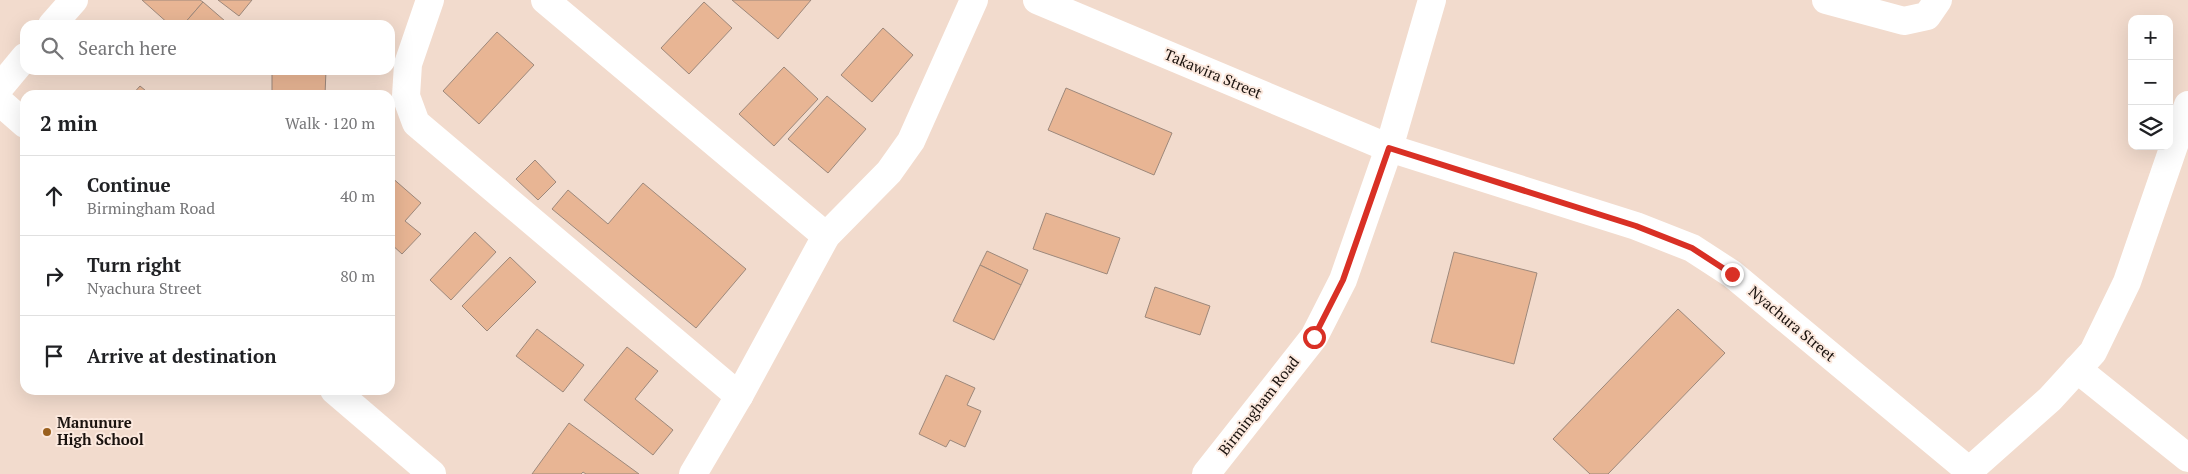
<!DOCTYPE html>
<meta charset="utf-8">
<style>
:root{--surface:#fff;--page:#f6f6f6;--text:#202124;--muted:#757577;--line:#e0e0e0}
body{margin:0;font-family:"PT Serif",serif;background:var(--page);color:var(--text)}
.controls{position:absolute;right:15px;top:15px;display:grid;overflow:hidden;border-radius:10px;box-shadow:0 5px 20px #0002}
.controls button{width:45px;height:45px;display:grid;place-items:center;padding:0;border:0;border-bottom:1px solid var(--line);background:var(--surface);color:var(--text);font:25px sans-serif}
.stop{position:absolute;width:15px;height:15px;margin:-11px;border:4px solid #d93025;border-radius:50%;background:#fff}
.stop.end{background:#d93025;border-color:#fff;box-shadow:0 1px 5px #0008}
.list{margin:0;padding:0;list-style:none}
h2{display:flex;justify-content:space-between;align-items:center;height:65px;margin:0;padding:0 20px;font-size:21px}
h2 small{font-size:16px;font-weight:400;color:var(--muted)}
.list li{display:grid;grid-template-columns:32px 1fr auto;gap:15px;align-items:center;box-sizing:border-box;height:80px;padding:0 20px;border-top:1px solid var(--line)}
.list b{display:block;font-size:19px;white-space:nowrap}
.list p{margin:0;font-size:16px;white-space:nowrap;color:var(--muted)}
.list em{font-size:16px;font-style:normal;color:var(--muted)}
.icon{flex:none;width:28px;height:28px;fill:none;stroke:currentColor;stroke-width:2;stroke-linecap:round;stroke-linejoin:round}
.map{position:relative;flex:none;width:2188px;height:474px;overflow:hidden}
.search{position:absolute;background:var(--surface);box-shadow:0 5px 20px #0002;left:20px;top:20px;width:375px;height:55px;display:flex;align-items:center;gap:12px;box-sizing:border-box;padding:0 18px;border-radius:15px;color:var(--muted);font-size:19px}
.panel{position:absolute;background:var(--surface);box-shadow:0 5px 20px #0002;left:20px;top:90px;width:375px;height:305px;border-radius:15px}
.map>svg:first-child{display:block}
.building{fill:#e8b594;stroke:#9d887b}
.lines{fill:none;stroke-linecap:round;stroke-linejoin:round}
.minor{stroke:#fff;stroke-width:28}
.route{stroke:#d93025;stroke-width:6}
.poi-dot{fill:#9a601e;stroke:#fce9de;stroke-width:2}
.labels{text-anchor:middle;stroke-width:4;stroke-linejoin:round;paint-order:stroke}
.street-label{font-size:15px;fill:#1a120e;stroke:#fce9de}
.poi-label{font-size:15px;font-weight:bold;fill:#1a120e;stroke:#fce9de;text-anchor:start}
</style>
<div class="map">
<svg width="2188" height="474" viewBox="0 0 2188 474">
<rect width="100%" height="100%" fill="#f2dbcd"/>
<!-- building -->
<g class="building">
<polygon points="142,0 200,0 203,2 183,25 170,25"/>
<polygon points="218,0 252,0 239,16"/>
<polygon points="732,0 811,0 778,39"/>
<polygon points="203,2 225,21 222,25 183,25"/>
<polygon points="704,2 732,28 689,74 661,48"/>
<polygon points="274,21 306,21 305,25 274,25"/>
<polygon points="883,28 913,55 872,102 841,75"/>
<polygon points="497,32 534,65 479,124 443,91"/>
<polygon points="784,67 818,99 774,146 739,114"/>
<polygon points="272,70 326,70 325,95 272,94"/>
<polygon points="140,86 151,95 132,95"/>
<polygon points="1066,88 1172,133 1154,175 1048,130"/>
<polygon points="827,96 866,129 828,173 788,139"/>
<polygon points="535,160 556,182 538,200 516,179"/>
<polygon points="390,176 421,203 405,221 421,234 402,254 390,243"/>
<polygon points="643,183 746,269 696,328 552,209 568,190 608,224"/>
<polygon points="1046,213 1120,238 1107,274 1033,249"/>
<polygon points="475,232 496,252 451,300 430,280"/>
<polygon points="987,251 1028,270 1021,285 980,265"/>
<polygon points="1454,252 1537,273 1514,364 1431,342"/>
<polygon points="510,257 536,282 487,331 462,306"/>
<polygon points="980,265 1021,285 994,340 953,321"/>
<polygon points="1155,287 1210,306 1200,335 1145,317"/>
<polygon points="1678,309 1725,353 1608,474 1590,474 1553,439"/>
<polygon points="537,329 584,365 563,392 516,356"/>
<polygon points="627,347 658,371 635,399 673,430 653,455 584,400"/>
<polygon points="946,375 975,388 967,405 981,411 965,447 950,440 946,447 919,434"/>
<polygon points="569,423 639,474 586,474 583,472 581,474 532,474"/>
</g>
<g class="lines">
<!-- minor -->
<g class="minor">
<polyline points="430,0 408,64 406,96 416,123 739,396"/>
<polyline points="545,0 826,236"/>
<polyline points="1037,0 1389,148 1636,226 1692,248 1732,274 1973,474"/>
<polyline points="1826,0 1904,21 1927,16 1938,0"/>
<polyline points="52,25 74,0"/>
<polyline points="0,87 25,57"/>
<polyline points="0,102 25,124"/>
<polyline points="2077,369 2188,458"/>
<polyline points="334,390 432,474"/>
<polyline points="1969,471 2050,399 2093,352 2127,282 2188,105"/>
<polyline points="693,474 739,396 826,236 889,172 911,141 974,0"/>
<polyline points="1206,474 1314,337 1343,280 1389,148 1432,0"/>
</g>
</g>
<g class="lines">
<!-- route -->
<polyline class="route" points="1314,337 1343,280 1389,148 1636,226 1692,248 1732,274"/>
</g>
<!-- markers -->
<circle class="poi-dot" cx="47" cy="432" r="5"/>
<g class="labels">
<!-- street labels -->
<g class="street-label">
<text transform="translate(1213 74) rotate(23)" y="5">Takawira Street</text>
<text transform="translate(1792 324) rotate(40)" y="5">Nyachura Street</text>
<text transform="translate(1259 406) rotate(-52)" y="5">Birmingham Road</text>
</g>
<!-- poi labels -->
<g class="poi-label">
<text x="57" y="428">Manunure<tspan x="57" dy="17">High School</tspan></text>
</g>
</g>
</svg>
<div class="controls">
<button>+</button>
<button>−</button>
<button><svg class="icon" aria-label="layers" viewBox="0 0 24 24"><path d="M12 4l9 5-9 5-9-5zM3 14l9 5 9-5"/></svg></button>
</div>
<div class="stop" style="left:1314px;top:337px"></div>
<div class="stop end" style="left:1732px;top:274px"></div>
<div class="search"><svg class="icon" aria-label="search" viewBox="0 0 24 24"><circle cx="10" cy="10" r="6"/><path d="M15 15l6 6"/></svg>Search here</div>
<section class="panel">
<h2>2 min<small>Walk · 120 m</small></h2>
<ul class="list">
<li><svg class="icon" aria-label="ahead" viewBox="0 0 24 24"><path d="M12 20V5M6 11l6-6 6 6"/></svg><div><b>Continue</b><p>Birmingham Road</p></div><em>40 m</em></li>
<li><svg class="icon" aria-label="right" viewBox="0 0 24 24"><path d="M7 20v-9h11M14 6l5 5-5 5"/></svg><div><b>Turn right</b><p>Nyachura Street</p></div><em>80 m</em></li>
<li><svg class="icon" aria-label="arrive" viewBox="0 0 24 24"><path d="M6 21V4h12l-3 4 3 4H6"/></svg><div><b>Arrive at destination</b></div></li>
</ul>
</section>
</div>
